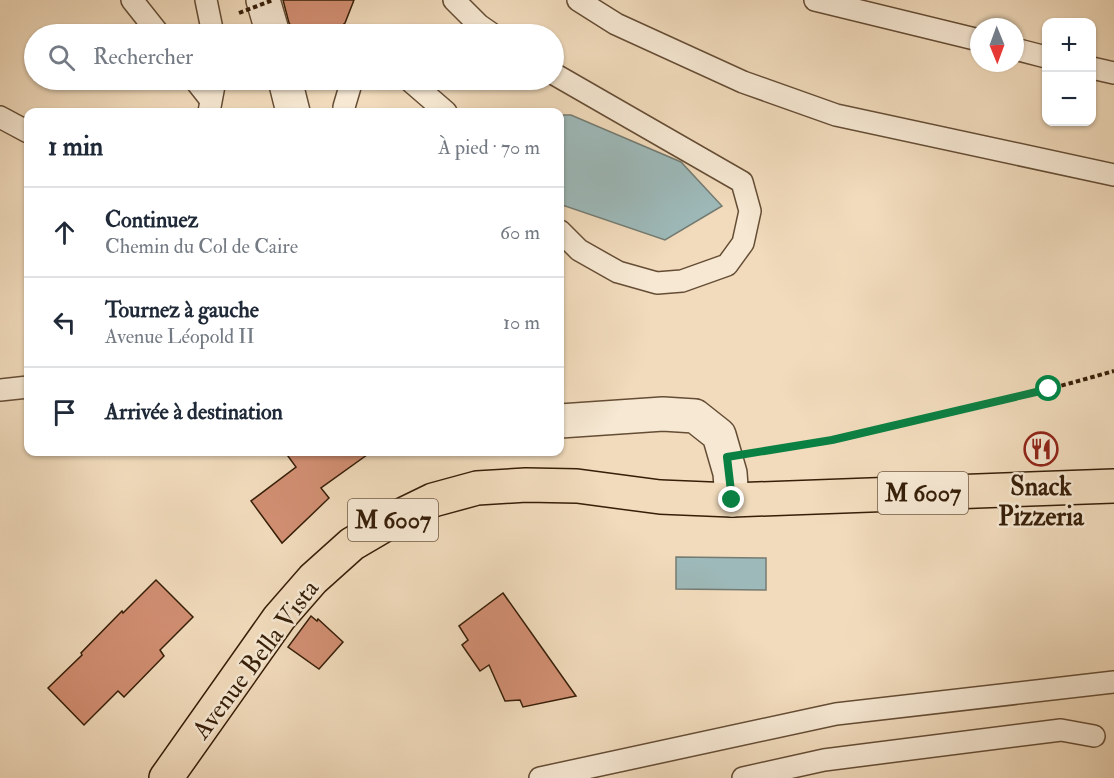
<!DOCTYPE html>
<html lang="fr">
<meta charset="utf-8">
<style>
:root{--surface:#fff;--page:#f2f2f3;--text:#1f2937;--muted:#747a83;--line:#e0e1e3}
body{margin:0;font-family:"IM FELL Double Pica",serif;background:var(--page);color:var(--text)}
.controls{position:absolute;right:18px;top:18px;display:grid;overflow:hidden;border-radius:12px;box-shadow:0 2px 4px #0004}
.controls button{width:54px;height:54px;display:grid;place-items:center;padding:0;border:0;border-bottom:2px solid var(--line);background:var(--surface);color:var(--text);font:30px sans-serif}
.compass{position:absolute;left:970px;top:18px;width:54px;height:54px;border-radius:50%;background:var(--surface);box-shadow:0 2px 4px #0004;rotate:179deg}
.stop{position:absolute;width:18px;height:18px;margin:-14px;border:4px solid #0b8043;border-radius:50%;background:#fff}
.stop.end{background:#0b8043;border-color:#fff;box-shadow:0 2px 6px #0008}
.list{margin:0;padding:0;list-style:none}
h2{display:flex;justify-content:space-between;align-items:center;height:78px;margin:0;padding:0 24px;font-size:26px}
h2 small{font-size:20px;font-weight:400;color:var(--muted)}
.list li{display:grid;grid-template-columns:39px 1fr auto;gap:18px;align-items:center;box-sizing:border-box;height:90px;padding:0 24px;border-top:2px solid var(--line)}
.list b{display:block;font-size:22px;white-space:nowrap}
.list p{margin:0;font-size:20px;white-space:nowrap;color:var(--muted)}
.list em{font-size:20px;font-style:normal;color:var(--muted)}
.icon{flex:none;width:33px;height:33px;fill:none;stroke:currentColor;stroke-width:2;stroke-linecap:round;stroke-linejoin:round}
.map{position:relative;flex:none;width:1114px;height:778px;overflow:hidden}
.search{position:absolute;background:var(--surface);box-shadow:0 2px 4px #0004;left:24px;top:24px;width:540px;height:66px;display:flex;align-items:center;gap:15px;box-sizing:border-box;padding:0 21px;border-radius:33px;color:var(--muted);font-size:22px}
.panel{position:absolute;background:var(--surface);box-shadow:0 2px 4px #0004;left:24px;top:108px;width:540px;height:348px;border-radius:12px}
.map>svg:first-child{display:block}
.water{fill:#9db9b9;stroke:#747b72;stroke-width:1.5}
.building{fill:#d28f73;stroke:#361e08;stroke-width:1.5}
.lines{fill:none;stroke-linecap:round;stroke-linejoin:round}
.service-casing{stroke:#654d35;stroke-width:24}
.tertiary-casing{stroke:#654d35;stroke-width:36}
.primary-casing{stroke:#361e08;stroke-width:36}
.path{stroke:#361e08;stroke-width:4;stroke-dasharray:4.5 3;stroke-linecap:butt}
.service{stroke:#f6e8d3;stroke-width:21}
.tertiary{stroke:#f6e8d3;stroke-width:33}
.primary{stroke:#f1dbbc;stroke-width:33}
.path-bridge{stroke:#361e08;stroke-width:4;stroke-dasharray:4.5 3;stroke-linecap:butt}
.route{stroke:#0b8043;stroke-width:8}
.labels{text-anchor:middle;stroke-width:5;stroke-linejoin:round;paint-order:stroke}
.shield{fill:#f6e8d3;stroke:#705b45;stroke-width:1.5}
.shield-label{font-size:24px;font-weight:bold;fill:#361e08}
.poi-label{font-size:26px;font-weight:bold;fill:#361e08;stroke:#f6e8d3}
.street-label{font-size:26px;fill:#361e08;stroke:#f6e8d3}
</style>
<div class="map">
<svg width="1114" height="778" viewBox="0 0 1114 778">
<rect width="100%" height="100%" fill="#f1dbbc"/>
<filter id="stains"><feTurbulence type="fractalNoise" baseFrequency=".00333" numOctaves="4"/><feColorMatrix values="0 0 0 0 .2 0 0 0 0 .09 0 0 0 0 .02 0 0 0 .5 -.17"/></filter>
<radialGradient id="worn" r=".72"><stop offset=".6" stop-color="#630" stop-opacity="0"/><stop offset="1" stop-color="#630" stop-opacity=".3"/></radialGradient>
<!-- water -->
<g class="water">
<polygon points="560,115 571,115 681,162 722,206 665,240 562,205 560,197"/>
<polygon points="676,557 766,558 766,590 676,589"/>
</g>
<!-- building -->
<g class="building">
<polygon points="283,0 354,0 345,23 331,34 303,34 293,29 289,23"/>
<polygon points="285,452 371,452 321,488 329,498 282,543 251,501 296,467"/>
<polygon points="156,580 193,617 160,650 164,656 124,697 118,691 84,725 48,688 82,655 81,653 122,611 123,613"/>
<polygon points="503,593 542,648 576,696 523,707 520,700 505,701 489,665 480,671 462,645 468,640 459,626"/>
<polygon points="311,616 317,621 318,619 343,642 319,669 288,647"/>
</g>
<g class="lines">
<!-- service casing -->
<g class="service-casing">
<g id="service">
<polyline points="132,0 159,34"/>
<polyline points="206,0 213,34"/>
<polyline points="454,0 479,25 492,34"/>
<polyline points="578,0 616,24 743,82 836,115 1114,175"/>
<polyline points="815,0 979,40"/>
<polyline points="1015,49 1046,57"/>
<polyline points="1092,68 1114,73"/>
<polyline points="554,74 742,182 750,211 743,243 727,265 682,281 657,283 618,272 579,250 560,231"/>
<polyline points="195,80 210,99"/>
<polyline points="409,80 446,112"/>
<polyline points="209,112 215,80"/>
<polyline points="345,112 344,107 352,80"/>
<polyline points="0,117 28,132"/>
<polyline points="0,390 28,387"/>
<polyline points="540,778 836,714 1114,682"/>
<polyline points="743,778 824,760 1061,730 1094,736"/>
</g>
</g>
<!-- tertiary casing -->
<g class="tertiary-casing">
<g id="tertiary">
<polyline points="263,0 273,34"/>
<polyline points="285,80 293,112"/>
<polyline points="560,421 663,414 695,416 719,435 730,473 732,500"/>
</g>
</g>
<!-- primary casing -->
<g class="primary-casing">
<polyline id="primary" points="166,778 279,618 313,579 352,544 398,517 433,500 477,488 526,485 577,486 660,497 732,500 1114,486"/>
</g>
<!-- path -->
<path class="path" d="M 761,451 C 880,432 998,404 1114,371"/>
<!-- service -->
<use href="#service" class="service"/>
<!-- tertiary -->
<use href="#tertiary" class="tertiary"/>
<!-- primary -->
<use href="#primary" class="primary"/>
<!-- path-bridge -->
<polyline class="path-bridge" points="239,13 273,0"/>
</g>
<g class="lines">
<!-- route -->
<polyline class="route" points="732,500 727,457 832,440 1049,389"/>
</g>
<!-- icons -->
<defs>
<g id="restaurant-ring" transform="scale(1.725)"><circle r="9.5" fill="#f6e8d3" stroke="#8f2418" stroke-width="1.5"/><path d="M-5-6h1v4h1v-4h1v4h1v-4h1v5L-1.5 .5V6h-2V.5L-5-1ZM5-6V6H3V1.5H1.5Q1.5-4 5-6Z" fill="#8f2418"/></g>
</defs>
<g fill-rule="evenodd">
<use href="#restaurant-ring" x="1041" y="449"/>
</g>
<g class="labels">
<!-- shield labels -->
<g class="shield">
<rect x="878" y="472" width="90" height="42" rx="4.5"/>
<rect x="348" y="499" width="90" height="42" rx="4.5"/>
</g>
<g class="shield-label">
<text x="923" y="501">M 6007</text>
<text x="393" y="528">M 6007</text>
</g>
<!-- poi labels -->
<g class="poi-label">
<text x="1041" y="495">Snack<tspan x="1041" dy="30">Pizzeria</tspan></text>
</g>
<!-- street labels -->
<g class="street-label">
<text transform="translate(255 659) rotate(-53)" y="9">Avenue Bella Vista</text>
</g>
</g>
<rect width="100%" height="100%" filter="url(#stains)"/>
<rect width="100%" height="100%" fill="url(#worn)"/>
</svg>
<div class="controls">
<button>+</button>
<button>−</button>
</div>
<svg class="compass" viewBox="-18 -18 36 36"><path d="M0-13l5 13h-10z" fill="#e53935"/><path d="M0 13l5-13h-10z" fill="#747a83"/></svg>
<div class="stop" style="left:1049px;top:389px"></div>
<div class="stop end" style="left:732px;top:500px"></div>
<div class="search"><svg class="icon" aria-label="search" viewBox="0 0 24 24"><circle cx="10" cy="10" r="6"/><path d="M15 15l6 6"/></svg>Rechercher</div>
<section class="panel">
<h2>1 min<small>À pied · 70 m</small></h2>
<ul class="list">
<li><svg class="icon" aria-label="ahead" viewBox="0 0 24 24"><path d="M12 20V5M6 11l6-6 6 6"/></svg><div><b>Continuez</b><p>Chemin du Col de Caire</p></div><em>60 m</em></li>
<li><svg class="icon" aria-label="left" viewBox="0 0 24 24"><path d="M17 20v-9H6M10 6l-5 5 5 5"/></svg><div><b>Tournez à gauche</b><p>Avenue Léopold II</p></div><em>10 m</em></li>
<li><svg class="icon" aria-label="arrive" viewBox="0 0 24 24"><path d="M6 21V4h12l-3 4 3 4H6"/></svg><div><b>Arrivée à destination</b></div></li>
</ul>
</section>
</div>
